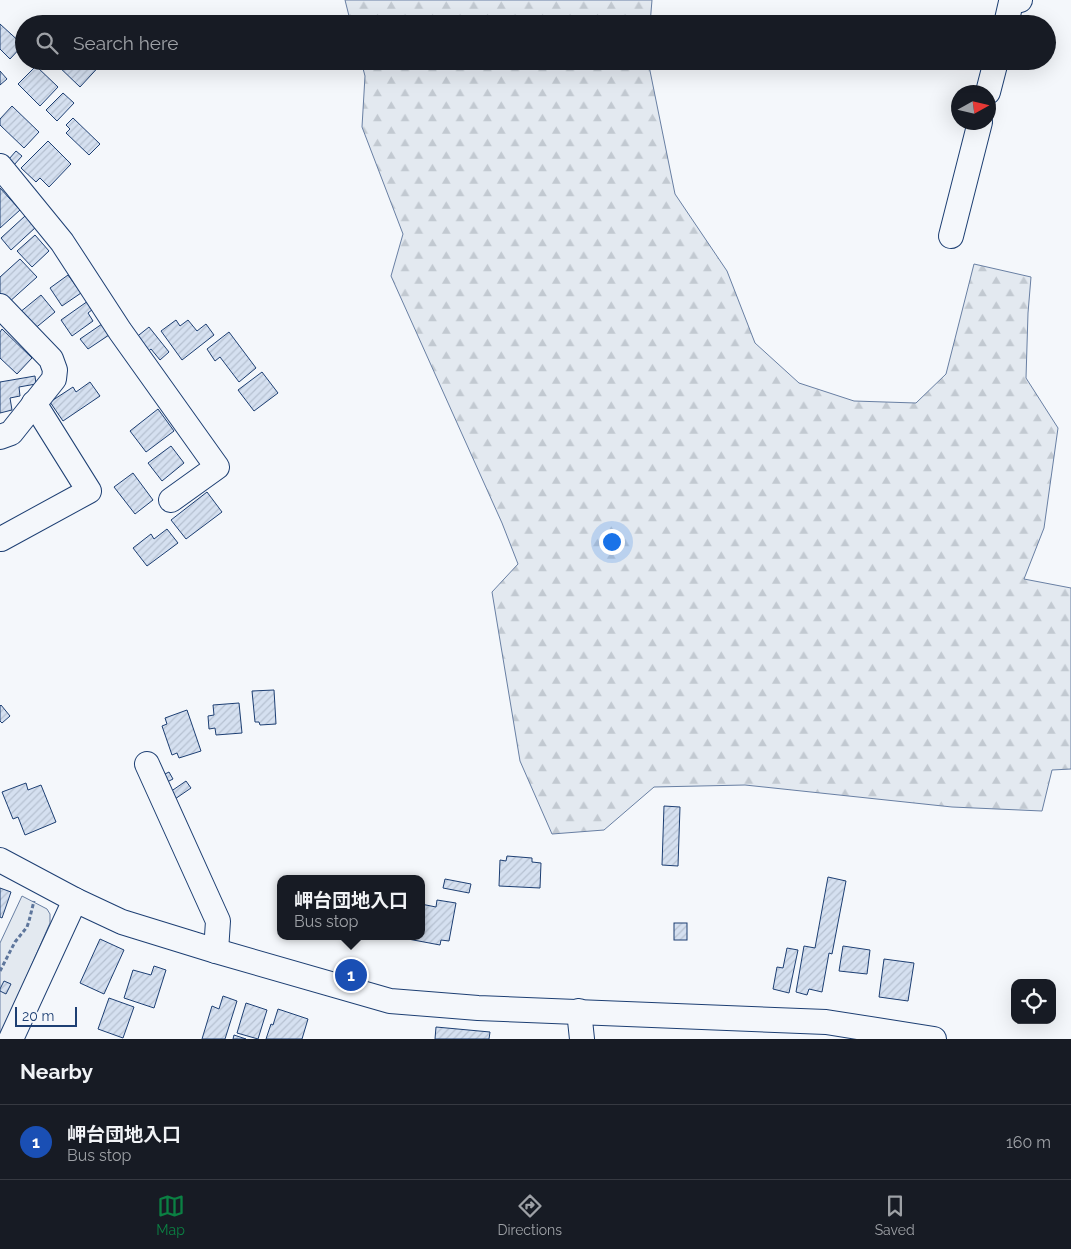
<!DOCTYPE html>
<meta charset="utf-8">
<style>
:root{--surface:#171b24;--page:#242831;--text:#f1f3f6;--muted:#9ea1a6;--line:#363941;--accent:#0b8043}
body{margin:0;font-family:Raleway,"Noto Sans JP",sans-serif;background:var(--page);color:var(--text)}
.controls{position:absolute;right:15px;bottom:15px;display:grid;overflow:hidden;border-radius:10px;box-shadow:0 5px 20px #0002}
.controls button{width:45px;height:45px;display:grid;place-items:center;padding:0;border:0;border-bottom:1px solid var(--line);background:var(--surface);color:var(--text);font:25px sans-serif}
.compass{position:absolute;left:951px;top:85px;width:45px;height:45px;border-radius:50%;background:var(--surface);box-shadow:0 5px 20px #0002;rotate:82deg}
.scale{position:absolute;left:15px;bottom:12px;width:62px;box-sizing:border-box;padding-left:5px;border:2px solid #1d3f73;border-top:0;font-size:14px;line-height:18px;white-space:nowrap;color:#1d3f73;-webkit-text-stroke:4px #f4f7fb;paint-order:stroke}
.you{position:absolute;left:611px;top:541px;width:18px;height:18px;margin:-12px;border:4px solid #fff;border-radius:50%;background:#1a73e8;box-shadow:0 0 0 8px #1a73e833}
.badge{display:grid;place-items:center;width:32px;height:32px;border-radius:50%;background:var(--accent);color:#fff;font-size:16px;font-weight:700}
.pin{position:absolute;translate:-50% -50%;border:2px solid #fff;box-shadow:0 1px 5px #0006}
.popup{position:absolute;left:277px;top:875px;width:148px;height:65px;box-sizing:border-box;display:grid;place-content:center;border-radius:10px;background:var(--surface);filter:drop-shadow(0 1px 4px #0005);font-size:16px;white-space:nowrap;color:var(--muted)}
.popup b{font-size:19px;color:var(--text)}
.popup::after{content:'';position:absolute;left:50%;top:100%;margin-left:-10px;border:10px solid transparent;border-top-color:var(--surface)}
.list{margin:0;padding:0;list-style:none}
h2{display:flex;justify-content:space-between;align-items:center;height:65px;margin:0;padding:0 20px;font-size:21px}
h2 small{font-size:16px;font-weight:400;color:var(--muted)}
.list li{display:grid;grid-template-columns:32px 1fr auto;gap:15px;align-items:center;box-sizing:border-box;height:75px;padding:0 20px;border-top:1px solid var(--line)}
.list b{display:block;font-size:19px;white-space:nowrap}
.list p{margin:0;font-size:16px;white-space:nowrap;color:var(--muted)}
.list em{font-size:16px;font-style:normal;color:var(--muted)}
.icon{flex:none;width:28px;height:28px;fill:none;stroke:currentColor;stroke-width:2;stroke-linecap:round;stroke-linejoin:round}
.map{position:relative;flex:none;width:1071px;height:1039px;overflow:hidden}
.search{position:absolute;background:var(--surface);box-shadow:0 5px 20px #0002;left:15px;right:15px;top:15px;height:55px;display:flex;align-items:center;gap:12px;box-sizing:border-box;padding:0 18px;border-radius:28px;color:var(--muted);font-size:19px}
.sheet{height:140px;background:var(--surface)}
nav{display:flex;justify-content:space-around;align-items:center;box-sizing:border-box;height:70px;border-top:1px solid var(--line);background:var(--surface);font-size:14px;color:var(--muted)}
nav a{display:grid;justify-items:center;gap:2px}
nav .on{color:var(--accent)}
.map>svg:first-child{display:block}
.forest{fill:url(#forest-firs);stroke:#687fa3}
.park{fill:#e3e9f0;stroke:#687fa3}
.building{fill:url(#building-hatch);stroke:#1d3f73}
.lines{fill:none;stroke-linecap:round;stroke-linejoin:round}
.minor-casing{stroke:#1d3f73;stroke-width:26}
.path{stroke:#5e769c;stroke-width:3;stroke-dasharray:4 2.5;stroke-linecap:butt}
.minor{stroke:#f4f7fb;stroke-width:24}
</style>
<div class="map">
<svg width="1071" height="1039" viewBox="0 0 1071 1039">
<defs>
<pattern id="forest-firs" width="22" height="20" patternUnits="userSpaceOnUse" patternTransform="scale(1.25)"><rect width="22" height="20" fill="#e3e9f0"/><path d="M5 1l3.5 6h-7zM16 11l3.5 6h-7z" fill="#c2c9d1"/></pattern>
<pattern id="building-hatch" width="6" height="6" patternUnits="userSpaceOnUse" patternTransform="scale(1.25)"><rect width="6" height="6" fill="#d5e0f0"/><path d="M-1 1l2-2M0 6l6-6M5 7l2-2" fill="none" stroke="#b6c1d1"/></pattern>
</defs>
<rect width="100%" height="100%" fill="#f4f7fb"/>
<!-- forest -->
<g class="forest">
<polygon points="345,0 652,0 650,24 351,24"/>
<polygon points="361,61 648,61 675,194 727,271 755,343 799,383 854,401 916,403 946,374 974,264 1031,277 1028,313 1026,378 1058,428 1044,528 1024,579 1071,588 1071,769 1052,770 1042,811 952,807 745,785 654,787 604,830 552,834 520,761 492,592 518,564 502,523 391,276 403,234 362,127 365,76"/>
</g>
<!-- park -->
<polygon class="park" points="22,896 47,909 50,914 50,923 0,1037 0,943"/>
<!-- building -->
<g class="building">
<polygon points="0,24 23,45 10,59 0,49"/>
<polygon points="56,61 104,61 80,87 55,63"/>
<polygon points="36,66 58,87 40,106 18,84"/>
<polygon points="0,71 7,79 0,85"/>
<polygon points="63,93 74,103 57,121 46,110"/>
<polygon points="12,106 39,132 24,148 0,125 0,119"/>
<polygon points="73,118 100,144 89,155 66,133 70,129 66,125"/>
<polygon points="48,141 71,164 49,187 40,178 36,182 21,168"/>
<polygon points="16,151 22,156 14,165 9,159"/>
<polygon points="0,188 20,210 0,228"/>
<polygon points="25,216 36,227 11,250 1,238"/>
<polygon points="35,235 49,251 32,267 17,251"/>
<polygon points="20,259 37,277 8,303 0,294 0,277"/>
<polygon points="68,275 81,293 62,306 50,288"/>
<polygon points="41,295 55,312 33,330 19,313"/>
<polygon points="88,301 93,309 88,313 93,321 72,336 61,320"/>
<polygon points="176,320 180,326 188,320 197,331 206,324 214,335 182,360 161,331"/>
<polygon points="102,324 109,335 88,349 80,339"/>
<polygon points="149,327 169,352 160,360 151,349 145,354 134,339"/>
<polygon points="2,329 32,358 17,374 0,358 0,332"/>
<polygon points="229,332 256,368 239,382 220,357 215,361 207,349"/>
<polygon points="262,372 278,393 254,411 238,390"/>
<polygon points="35,376 36,384 19,387 20,396 10,398 12,410 0,413 0,382"/>
<polygon points="90,382 100,396 63,421 50,402 73,387 76,392"/>
<polygon points="158,409 174,431 146,452 130,431"/>
<polygon points="171,446 184,463 162,481 148,463"/>
<polygon points="133,473 153,500 135,514 114,487"/>
<polygon points="207,492 222,512 186,539 171,520"/>
<polygon points="167,529 178,543 147,566 133,548 151,534 154,539"/>
<polygon points="274,690 276,724 260,725 259,722 255,722 252,691"/>
<polygon points="239,703 242,733 216,735 215,728 209,729 208,716 214,715 213,705"/>
<polygon points="1,705 10,716 2,723 0,721 0,706"/>
<polygon points="187,710 201,751 179,758 177,753 172,755 162,726 167,724 165,718"/>
<polygon points="169,772 173,779 165,783 161,776"/>
<polygon points="186,781 191,788 175,799 170,792"/>
<polygon points="26,783 28,790 41,785 56,822 25,835 18,817 13,819 2,792"/>
<polygon points="664,806 680,807 678,866 662,865"/>
<polygon points="507,856 532,858 532,862 541,863 540,888 499,886 500,860 506,861"/>
<polygon points="828,877 846,881 832,954 829,953 822,992 809,989 807,995 796,992 804,946 815,948"/>
<polygon points="445,879 471,884 469,893 443,888"/>
<polygon points="0,888 11,892 2,918 0,917"/>
<polygon points="437,900 456,903 449,941 441,940 440,945 408,939 408,936 421,936 421,904 436,907"/>
<rect x="674" y="923" width="13" height="17"/>
<polygon points="100,939 124,950 104,994 80,983"/>
<polygon points="843,946 870,950 867,974 839,971"/>
<polygon points="787,948 798,950 789,993 773,989 777,967 783,968"/>
<polygon points="884,959 914,963 908,1001 879,997"/>
<polygon points="154,966 166,970 154,1008 124,998 133,970 151,975"/>
<polygon points="4,981 11,984 6,994 0,991 0,989"/>
<polygon points="223,996 237,1001 225,1039 202,1039 212,1006 219,1009"/>
<polygon points="109,998 134,1007 123,1038 98,1029"/>
<polygon points="246,1003 267,1010 258,1039 237,1033"/>
<polygon points="278,1009 308,1019 302,1039 266,1039 271,1024 273,1025"/>
<polygon points="436,1027 490,1032 489,1039 435,1039"/>
<polygon points="234,1035 246,1039 233,1039"/>
</g>
<g class="lines">
<!-- minor casing -->
<g class="minor-casing">
<g id="minor">
<polyline points="1006,24 1011,2 1020,0"/>
<polyline points="988,92 996,61"/>
<polyline points="0,166 62,242 120,331 217,467 171,500"/>
<polyline points="951,236 980,122"/>
<polyline points="0,306 51,359 55,370 54,379 11,433 0,437"/>
<polyline points="1,539 89,491 34,403"/>
<polyline points="147,764 218,921 216,951"/>
<polyline points="0,860 75,900 122,922 216,951 390,1001 478,1008 826,1022 934,1039"/>
<polyline points="579,1011 582,1039"/>
<polyline points="11,1039 75,900"/>
</g>
</g>
<!-- path -->
<polyline class="path" points="0,971 15,942 27,927 29,921 34,901"/>
<!-- minor -->
<use href="#minor" class="minor"/>
</g>
</svg>
<div class="controls">
<button><svg class="icon" aria-label="locate" viewBox="0 0 24 24"><circle cx="12" cy="12" r="6"/><path d="M12 2v4M12 18v4M2 12h4M18 12h4"/></svg></button>
</div>
<svg class="compass" viewBox="-18 -18 36 36"><path d="M0-13l5 13h-10z" fill="#e53935"/><path d="M0 13l5-13h-10z" fill="#9ea1a6"/></svg>
<div class="scale">20 m</div>
<div class="you"></div>
<div class="pin badge" style="left:351px;top:975px;background:#1a4fb4">1</div>
<div class="popup"><b>岬台団地入口</b>Bus stop</div>
<div class="search"><svg class="icon" aria-label="search" viewBox="0 0 24 24"><circle cx="10" cy="10" r="6"/><path d="M15 15l6 6"/></svg>Search here</div>
</div>
<section class="sheet">
<h2>Nearby<small></small></h2>
<ul class="list">
<li><span class="badge" style="background:#1a4fb4">1</span><div><b>岬台団地入口</b><p>Bus stop</p></div><em>160 m</em></li>
</ul>
</section>
<nav>
<a class="on"><svg class="icon" aria-label="map" viewBox="0 0 24 24"><path d="M3 6l6-2 6 2 6-2v14l-6 2-6-2-6 2zM9 4v14M15 6v14"/></svg>Map</a>
<a><svg class="icon" aria-label="directions" viewBox="0 0 24 24"><path d="M12 3l9 9-9 9-9-9zM9 14v-3h6M13 9l2 2-2 2"/></svg>Directions</a>
<a><svg class="icon" aria-label="saved" viewBox="0 0 24 24"><path d="M7 4h10v16l-5-4-5 4z"/></svg>Saved</a>
</nav>
